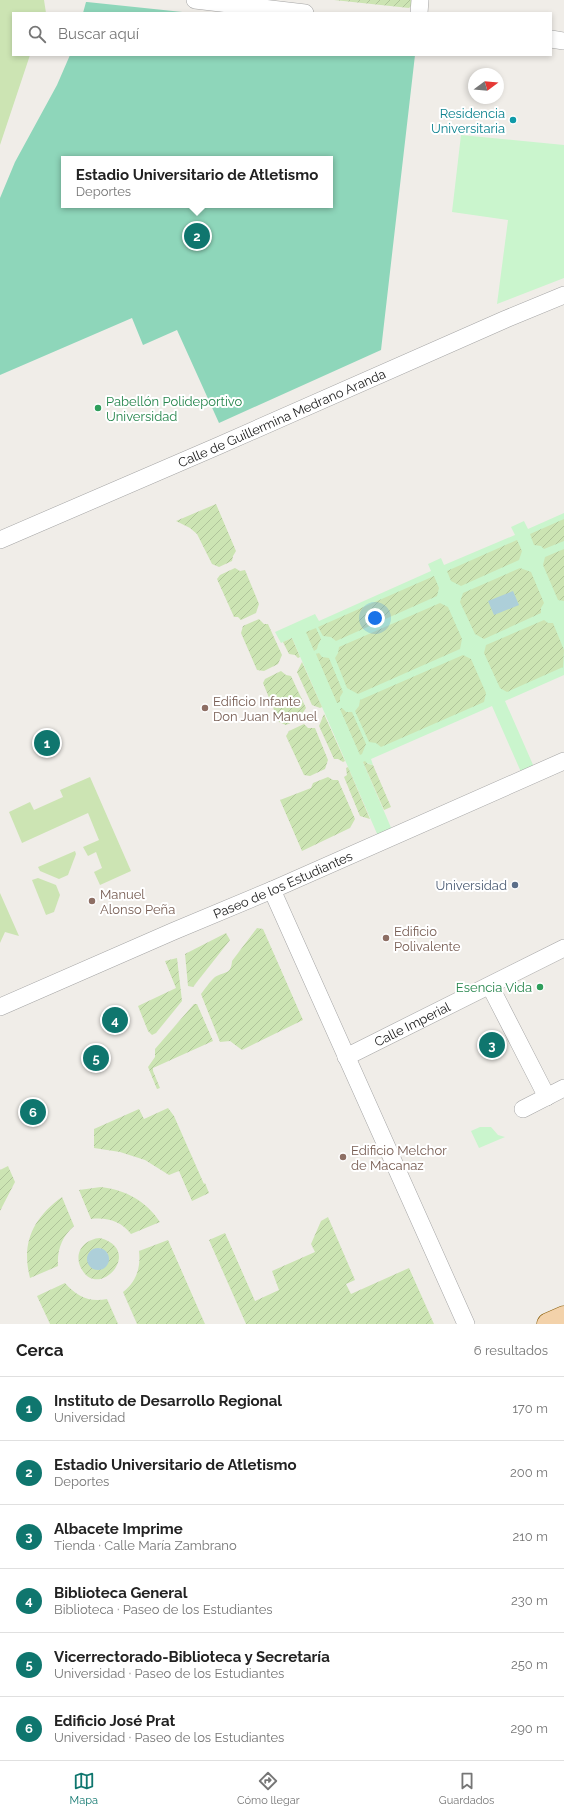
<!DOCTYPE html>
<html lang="es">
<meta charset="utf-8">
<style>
:root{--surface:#fff;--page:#f2f2f2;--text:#222;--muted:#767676;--line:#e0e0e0;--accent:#0f766e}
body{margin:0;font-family:Raleway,sans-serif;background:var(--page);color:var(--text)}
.compass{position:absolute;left:468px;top:68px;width:36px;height:36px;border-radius:50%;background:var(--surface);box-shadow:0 2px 6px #0003;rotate:74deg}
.you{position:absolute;left:375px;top:618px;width:14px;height:14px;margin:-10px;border:3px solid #fff;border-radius:50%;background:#1a73e8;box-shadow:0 0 0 6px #1a73e833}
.badge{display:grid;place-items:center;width:26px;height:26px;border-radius:50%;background:var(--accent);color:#fff;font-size:13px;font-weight:700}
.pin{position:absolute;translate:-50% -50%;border:2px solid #fff;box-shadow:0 1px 4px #0006}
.popup{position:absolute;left:61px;top:156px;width:272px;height:52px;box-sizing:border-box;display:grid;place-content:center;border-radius:0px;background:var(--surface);filter:drop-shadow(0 1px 3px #0005);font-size:13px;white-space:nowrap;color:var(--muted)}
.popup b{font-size:15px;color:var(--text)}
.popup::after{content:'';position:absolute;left:50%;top:100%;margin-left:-8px;border:8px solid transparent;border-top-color:var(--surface)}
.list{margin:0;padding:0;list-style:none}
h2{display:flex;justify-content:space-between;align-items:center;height:52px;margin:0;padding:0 16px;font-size:17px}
h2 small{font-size:13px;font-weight:400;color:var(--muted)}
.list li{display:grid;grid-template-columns:26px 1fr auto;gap:12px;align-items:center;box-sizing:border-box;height:64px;padding:0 16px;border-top:1px solid var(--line)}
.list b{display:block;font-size:15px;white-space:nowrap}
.list p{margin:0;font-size:13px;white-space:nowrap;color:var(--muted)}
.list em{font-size:13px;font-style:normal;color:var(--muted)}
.icon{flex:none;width:22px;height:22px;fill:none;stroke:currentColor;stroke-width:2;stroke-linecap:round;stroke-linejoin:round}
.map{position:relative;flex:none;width:564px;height:1324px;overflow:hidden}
.search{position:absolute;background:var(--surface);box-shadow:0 2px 6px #0003;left:12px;right:12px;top:12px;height:44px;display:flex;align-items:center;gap:10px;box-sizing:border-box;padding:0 14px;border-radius:0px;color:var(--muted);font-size:15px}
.sheet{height:436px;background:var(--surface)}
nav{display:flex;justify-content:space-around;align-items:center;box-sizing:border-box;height:56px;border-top:1px solid var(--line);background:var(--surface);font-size:11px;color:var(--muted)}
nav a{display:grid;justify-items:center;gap:2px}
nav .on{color:var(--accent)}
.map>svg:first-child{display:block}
.grass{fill:#cce4b3}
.park{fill:#caf5cd}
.garden{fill:url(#garden-furrows);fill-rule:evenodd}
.pitch{fill:#8ed6ba;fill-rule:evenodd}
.water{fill:#adcfd9}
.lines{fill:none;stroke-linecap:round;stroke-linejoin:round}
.minor-casing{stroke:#a4a4a4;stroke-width:18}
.major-casing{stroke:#8d620f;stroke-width:23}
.minor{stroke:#fff;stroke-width:17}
.major{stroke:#f3d2aa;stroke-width:22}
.culture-dot{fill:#0f9aa8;stroke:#fff;stroke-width:1.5}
.leisure-dot{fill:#2e9e5b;stroke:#fff;stroke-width:1.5}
.education-dot{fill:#8d6e63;stroke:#fff;stroke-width:1.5}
.service-dot{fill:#5c6f8a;stroke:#fff;stroke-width:1.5}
.labels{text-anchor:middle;stroke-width:4;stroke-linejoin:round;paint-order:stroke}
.culture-label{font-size:13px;fill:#0d838f;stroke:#fff;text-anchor:end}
.leisure-label{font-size:13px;fill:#27864d;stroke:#fff;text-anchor:start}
.street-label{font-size:13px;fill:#202020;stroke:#fff}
.education-label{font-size:13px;fill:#785e54;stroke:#fff;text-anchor:start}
.service-label{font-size:13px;fill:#4e5e75;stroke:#fff;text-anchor:end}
</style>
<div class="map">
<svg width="564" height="1324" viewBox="0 0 564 1324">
<defs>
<pattern id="garden-furrows" width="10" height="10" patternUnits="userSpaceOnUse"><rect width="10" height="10" fill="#cce4b3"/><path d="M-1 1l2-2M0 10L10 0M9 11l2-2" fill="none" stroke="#afc39a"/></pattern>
</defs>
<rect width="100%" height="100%" fill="#f0ede8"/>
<!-- grass -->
<g class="grass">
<polygon points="0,0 44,0 46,13 13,13 13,55 30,55 0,145"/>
<polygon points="90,777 131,871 100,885 94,872 102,868 96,852 88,856 83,847 99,840 88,813 22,843 9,812 30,802 34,810 63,797 60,790"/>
<polygon points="75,851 76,854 68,875 59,879 40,871 38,867"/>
<polygon points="38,878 56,885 60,895 54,912 46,915 32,880"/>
<polygon points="0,893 19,936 5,932 0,943"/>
</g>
<!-- park -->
<g class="park">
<polygon points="461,135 564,145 564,278 497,304 508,220 452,212"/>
<polygon points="564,513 564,675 505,701 534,767 521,772 492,706 371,759 373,765 363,762 392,830 378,836 292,638 281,643 275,632 315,614 319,621 431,571 428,564 441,558 444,565 515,535 511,527 524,521 528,529"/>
<polygon points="480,1127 491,1127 498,1135 505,1137 479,1148 471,1131"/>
</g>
<!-- garden -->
<g class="garden">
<polygon points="334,0 412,0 412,5 409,8"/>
<polygon points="216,504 236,551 233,556 232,561 219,567 212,564 197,534 190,528 176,521"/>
<polygon points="564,519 564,541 544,549 541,546 534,545 530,534"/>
<polygon points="517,540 522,551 519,560 461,586 451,581 447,571"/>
<polygon points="564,549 564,601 558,600 543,565 545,557"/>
<polygon points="235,568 240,571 245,570 259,604 256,613 241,620 238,617 234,617 217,579 220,575"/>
<polygon points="520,568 531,572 544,603 541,608 541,613 484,639 475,634 460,602 463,593"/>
<polygon points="434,576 439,588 437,596 336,641 331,637 323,636 318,627"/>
<polygon points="440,603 448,607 462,639 460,649 358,694 347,688 335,658 338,653 339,647"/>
<polygon points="259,619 264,624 268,624 282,655 278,664 264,671 257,670 241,633 243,626"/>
<polygon points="544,620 548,623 553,623 564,650 563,667 507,692 500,688 484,653 486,645"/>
<polygon points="316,628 321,639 318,645 317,649 314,651 306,632"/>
<polygon points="292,638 300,657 298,658 295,655 289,654 283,642"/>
<polygon points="319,653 322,657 329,658 343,692 340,697 340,702 337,703 316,654"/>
<polygon points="463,655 471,659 486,693 484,702 381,747 376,743 369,742 355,711 359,706 360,700"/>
<polygon points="302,662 322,707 320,708 312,705 297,672"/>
<polygon points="281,671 286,675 291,676 306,708 302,714 302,718 286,725 279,722 263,683 265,679"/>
<polygon points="342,708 346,712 352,712 366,744 362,754 360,755 340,709"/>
<polygon points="324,714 345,761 343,762 338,759 334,759 319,726"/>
<polygon points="304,724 308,728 315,728 328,760 325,769 310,776 304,775 286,736 289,731"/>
<polygon points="365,761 368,764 373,765 391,807 384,810 363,762"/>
<polygon points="348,767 370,819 360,816 344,777 347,775 346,768"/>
<polygon points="328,777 333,780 338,780 355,819 350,828 302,851 280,800 311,788 313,783"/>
<path d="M 257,928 L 263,929 L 303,1020 L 242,1050 L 230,1041 L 220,1042 L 201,994 C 205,989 210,981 215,977 C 225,971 231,975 232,961 Z"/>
<polygon points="226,933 230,940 193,987 188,986 185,954"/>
<polygon points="177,958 182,1001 156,1033 152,1035 148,1031 138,1006 176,988 165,961"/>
<polygon points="194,1004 197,1004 213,1041 153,1068 153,1071 160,1088 157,1089 148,1067 155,1057 155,1049"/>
<polygon points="168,1108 174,1116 204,1184 205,1183 209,1193 192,1201 179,1171 169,1175 145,1160 120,1152 94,1148 94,1129 139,1109 144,1119"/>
<polygon points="8,1166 15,1182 0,1211 0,1170"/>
<path d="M 101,1187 C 126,1190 146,1201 160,1222 L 131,1234 C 121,1221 107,1217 91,1219 L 79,1190 Z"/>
<path d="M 62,1197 L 74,1226 C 62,1237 57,1249 58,1266 L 30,1278 C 21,1243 33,1218 62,1197 Z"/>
<polygon points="328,1217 355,1280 346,1284 351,1294 409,1268 434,1324 246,1324 209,1240 225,1233 255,1301 279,1290 272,1271 315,1252 311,1244 321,1221"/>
<path d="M 100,1238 C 145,1250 98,1302 81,1268 C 73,1252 85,1239 100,1238 ZM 100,1248 L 107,1253 C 112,1264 101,1275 90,1266 L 88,1258 L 92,1250 Z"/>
<path d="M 168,1240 L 205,1324 L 137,1324 L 123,1292 C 136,1282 141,1268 139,1251 Z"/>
<path d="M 65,1283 C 76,1296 90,1303 107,1299 L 118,1324 L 50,1324 L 37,1296 Z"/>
</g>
<!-- pitch -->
<g class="pitch">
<polygon points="86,2 87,2 192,13 83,13"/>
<path d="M 70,55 L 415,55 L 381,350 L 219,423 L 177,330 L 143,345 L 132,318 L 0,375 L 0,198 L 15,162 L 57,85 ZM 64,159 L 330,159 L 330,205 L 64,205 Z"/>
</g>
<!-- water -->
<g class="water">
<polygon points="513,591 519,605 494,615 488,601"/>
<circle cx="98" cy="1259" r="11"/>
</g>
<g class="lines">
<!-- minor casing -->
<g class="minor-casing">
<g id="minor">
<polyline points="195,0 305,13"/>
<polyline points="419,13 420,0"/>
<polyline points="551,39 564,41"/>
<path id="s1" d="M 0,540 L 218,446 L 506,319 L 564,295"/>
<polyline points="272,890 466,1324"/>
<polyline points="490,986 547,1097"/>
<path id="s2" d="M 0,1007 L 174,931 L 272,890 L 564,761"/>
<path id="s3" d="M 346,1057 L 564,948"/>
<polyline points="523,1109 564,1088"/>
</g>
</g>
<!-- major casing -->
<g class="major-casing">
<polyline id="major" points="548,1324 564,1317"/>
</g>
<!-- minor -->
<use href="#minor" class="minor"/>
<!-- major -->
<use href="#major" class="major"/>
</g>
<!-- markers -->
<circle class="culture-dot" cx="513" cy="120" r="4"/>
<g class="leisure-dot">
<circle cx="98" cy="408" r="4"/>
<circle cx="540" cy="987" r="4"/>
</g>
<g class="education-dot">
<circle cx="205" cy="708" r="4"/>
<circle cx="92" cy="901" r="4"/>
<circle cx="386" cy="938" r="4"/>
<circle cx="343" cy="1157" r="4"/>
</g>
<circle class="service-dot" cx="515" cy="885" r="4"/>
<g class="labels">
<!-- culture labels -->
<g class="culture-label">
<text x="505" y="118">Residencia<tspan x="505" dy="15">Universitaria</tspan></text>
</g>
<!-- leisure labels -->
<g class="leisure-label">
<text x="106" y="406">Pabellón Polideportivo<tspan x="106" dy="15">Universidad</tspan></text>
<text x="532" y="992" text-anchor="end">Esencia Vida</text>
</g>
<!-- street labels -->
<g class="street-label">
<text dy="5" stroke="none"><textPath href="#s1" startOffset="307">Calle de Guillermina Medrano Aranda</textPath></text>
<text dy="5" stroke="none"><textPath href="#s2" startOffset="308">Paseo de los Estudiantes</textPath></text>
<text dy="5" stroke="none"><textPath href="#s3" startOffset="74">Calle Imperial</textPath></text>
</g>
<!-- education labels -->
<g class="education-label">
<text x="213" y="706">Edificio Infante<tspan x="213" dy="15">Don Juan Manuel</tspan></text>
<text x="100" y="899">Manuel<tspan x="100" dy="15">Alonso Peña</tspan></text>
<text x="394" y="936">Edificio<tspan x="394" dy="15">Polivalente</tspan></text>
<text x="351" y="1155">Edificio Melchor<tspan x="351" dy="15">de Macanaz</tspan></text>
</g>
<!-- service labels -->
<g class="service-label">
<text x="507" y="890">Universidad</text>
</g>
</g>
</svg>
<svg class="compass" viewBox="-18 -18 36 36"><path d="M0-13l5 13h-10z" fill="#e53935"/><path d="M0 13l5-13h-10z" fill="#767676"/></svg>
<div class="you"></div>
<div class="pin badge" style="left:47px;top:743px">1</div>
<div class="pin badge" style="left:197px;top:236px">2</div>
<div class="popup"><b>Estadio Universitario de Atletismo</b>Deportes</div>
<div class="pin badge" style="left:492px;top:1045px">3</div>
<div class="pin badge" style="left:115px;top:1020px">4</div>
<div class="pin badge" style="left:96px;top:1058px">5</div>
<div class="pin badge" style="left:33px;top:1112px">6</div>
<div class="search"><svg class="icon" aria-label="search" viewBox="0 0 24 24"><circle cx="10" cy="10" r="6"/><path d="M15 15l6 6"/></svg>Buscar aquí</div>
</div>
<section class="sheet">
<h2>Cerca<small>6 resultados</small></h2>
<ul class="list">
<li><span class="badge">1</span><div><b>Instituto de Desarrollo Regional</b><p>Universidad</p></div><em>170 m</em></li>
<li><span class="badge">2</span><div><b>Estadio Universitario de Atletismo</b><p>Deportes</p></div><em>200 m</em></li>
<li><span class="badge">3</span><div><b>Albacete Imprime</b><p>Tienda · Calle María Zambrano</p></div><em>210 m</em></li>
<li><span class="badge">4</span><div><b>Biblioteca General</b><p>Biblioteca · Paseo de los Estudiantes</p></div><em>230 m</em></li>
<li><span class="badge">5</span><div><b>Vicerrectorado-Biblioteca y Secretaría</b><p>Universidad · Paseo de los Estudiantes</p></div><em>250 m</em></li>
<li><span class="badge">6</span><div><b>Edificio José Prat</b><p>Universidad · Paseo de los Estudiantes</p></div><em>290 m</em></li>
</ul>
</section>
<nav>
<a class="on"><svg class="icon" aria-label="map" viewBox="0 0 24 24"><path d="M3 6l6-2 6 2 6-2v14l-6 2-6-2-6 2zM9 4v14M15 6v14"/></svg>Mapa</a>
<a><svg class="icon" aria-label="directions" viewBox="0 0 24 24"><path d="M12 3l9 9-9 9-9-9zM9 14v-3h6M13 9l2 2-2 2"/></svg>Cómo llegar</a>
<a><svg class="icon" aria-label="saved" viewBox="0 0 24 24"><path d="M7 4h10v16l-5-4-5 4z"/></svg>Guardados</a>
</nav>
